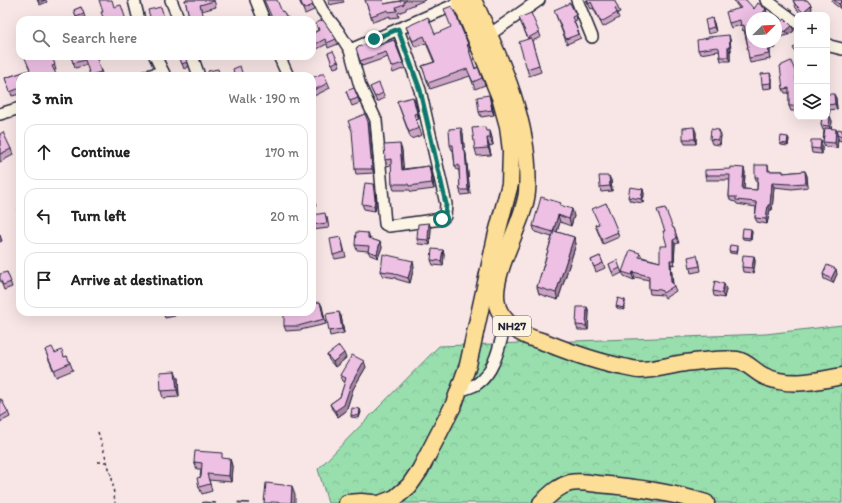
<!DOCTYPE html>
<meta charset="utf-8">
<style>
:root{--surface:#fff;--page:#f6f6f6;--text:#222;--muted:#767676;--line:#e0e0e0}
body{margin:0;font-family:Itim,sans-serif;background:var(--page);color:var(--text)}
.controls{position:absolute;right:12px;top:12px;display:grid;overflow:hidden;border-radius:8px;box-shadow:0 4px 16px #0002}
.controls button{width:36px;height:36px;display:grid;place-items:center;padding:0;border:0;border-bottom:1px solid var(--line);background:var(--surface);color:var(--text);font:20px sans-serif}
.compass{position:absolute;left:746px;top:12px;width:36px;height:36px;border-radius:50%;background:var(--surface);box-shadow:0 4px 16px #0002;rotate:66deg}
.stop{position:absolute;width:12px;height:12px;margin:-9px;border:3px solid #0f766e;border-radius:50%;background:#fff}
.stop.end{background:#0f766e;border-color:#fff;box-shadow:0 1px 4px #0008}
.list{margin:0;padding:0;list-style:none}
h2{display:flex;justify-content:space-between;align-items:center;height:52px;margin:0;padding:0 16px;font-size:17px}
h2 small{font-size:13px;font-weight:400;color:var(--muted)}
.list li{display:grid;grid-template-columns:26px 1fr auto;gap:12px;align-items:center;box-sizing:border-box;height:56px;margin:0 8px 8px;padding:0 8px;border:1px solid var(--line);border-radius:12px}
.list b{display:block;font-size:15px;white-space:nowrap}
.list em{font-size:13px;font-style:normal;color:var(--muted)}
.icon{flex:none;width:22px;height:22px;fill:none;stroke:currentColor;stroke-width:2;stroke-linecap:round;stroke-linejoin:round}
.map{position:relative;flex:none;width:842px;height:503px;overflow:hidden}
.search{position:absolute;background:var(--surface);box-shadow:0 4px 16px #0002;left:16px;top:16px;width:300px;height:44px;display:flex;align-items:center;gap:10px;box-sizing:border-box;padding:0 14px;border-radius:12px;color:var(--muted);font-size:15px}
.panel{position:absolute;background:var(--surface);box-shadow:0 4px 16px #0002;left:16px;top:72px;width:300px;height:244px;border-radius:12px}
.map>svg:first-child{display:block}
.forest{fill:url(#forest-crowns);stroke:#5d8074}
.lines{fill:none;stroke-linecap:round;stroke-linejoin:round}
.minor-casing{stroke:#22223b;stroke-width:14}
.highway-casing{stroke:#22223b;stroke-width:19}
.path{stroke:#22223b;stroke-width:1.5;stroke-dasharray:3 3;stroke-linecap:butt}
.minor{stroke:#fcf5e5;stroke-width:11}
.highway{stroke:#fcde96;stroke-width:16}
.wall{fill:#cda5c4;stroke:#22223b}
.shaded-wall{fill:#a786a0;stroke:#22223b}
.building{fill:#eec0e4;stroke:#22223b}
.route{stroke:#0f766e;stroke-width:5}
.labels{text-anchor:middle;stroke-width:3;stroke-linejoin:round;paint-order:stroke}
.shield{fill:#fcf5e5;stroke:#63616e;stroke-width:1}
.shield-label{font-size:12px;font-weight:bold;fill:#22223b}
</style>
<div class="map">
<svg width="842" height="503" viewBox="0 0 842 503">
<defs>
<pattern id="forest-crowns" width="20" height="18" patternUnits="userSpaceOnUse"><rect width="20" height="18" fill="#98dfad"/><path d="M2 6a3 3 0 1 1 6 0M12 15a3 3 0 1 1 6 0" fill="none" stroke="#83bf96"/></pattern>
</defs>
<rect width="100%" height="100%" fill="#f8e5e5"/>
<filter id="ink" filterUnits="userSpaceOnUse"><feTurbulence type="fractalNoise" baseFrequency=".025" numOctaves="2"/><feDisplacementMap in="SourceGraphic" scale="8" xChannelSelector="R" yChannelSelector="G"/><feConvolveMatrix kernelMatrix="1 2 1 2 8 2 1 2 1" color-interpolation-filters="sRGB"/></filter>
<g filter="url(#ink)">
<!-- forest -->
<polygon class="forest" points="842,325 842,503 328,503 318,469 439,346 766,334"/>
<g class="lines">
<!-- minor casing -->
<g class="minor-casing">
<g id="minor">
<polyline points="134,0 139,20"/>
<polyline points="171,0 179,20"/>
<polyline points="256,0 264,20"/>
<polyline points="317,0 322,10 338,31 350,50 461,2"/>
<polyline points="577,0 592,37"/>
<polyline points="766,0 797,23"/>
<polyline points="489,35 539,0"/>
<polyline points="827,44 830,46 842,49"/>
<polyline points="350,50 360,86 376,120 385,224 389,226 442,219 445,216 446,204 420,90 398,29"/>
<polyline points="155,56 165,76"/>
<polyline points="192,56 198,73"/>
<polyline points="279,56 288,76"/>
<polyline points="147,76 162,72"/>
<polyline points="0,114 20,108"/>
<path d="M 459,391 C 465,389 471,387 477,384 C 496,371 500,342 506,322"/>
</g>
</g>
<!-- highway casing -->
<g class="highway-casing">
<g id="highway">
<path d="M 473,0 C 500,57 532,127 527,192 C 524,225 487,277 498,308 C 502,319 512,327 521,333 C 529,338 539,340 547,343 C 572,353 597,362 623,367 C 629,368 635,370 640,370 C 655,370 670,365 685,363 C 700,361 722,358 737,360 C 746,361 755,372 764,376 C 789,388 816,381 842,376"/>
<polyline points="347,503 361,502 373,503"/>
<polyline points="382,503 395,498 409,486 420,470 454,404 468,365 496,237 510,184 511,151 508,126 500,97 460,0"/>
<path d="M 541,503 C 550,495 558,486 570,483 C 578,481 590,483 598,484 C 635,487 670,492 706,503"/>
</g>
</g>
<!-- path -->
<g class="path">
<polyline points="98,432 112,478 115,503"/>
<polyline points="98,462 108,462"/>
</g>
<!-- minor -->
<use href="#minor" class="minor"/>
<!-- highway -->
<use href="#highway" class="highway"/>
</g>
<!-- wall -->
<g class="wall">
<polygon points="37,0 46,0 47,2 40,5"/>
<polygon points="185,0 214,0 216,7 202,11 189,16"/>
<polygon points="299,0 311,0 314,10 305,14"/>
<polygon points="328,0 343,0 344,2 329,5"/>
<polygon points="365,0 384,4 400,1 400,0 425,0 406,8 406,10 398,13 399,17 390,18 390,16 373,22"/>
<polygon points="586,0 614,0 620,12 617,13 619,18 603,27 593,8 591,9"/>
<polygon points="734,0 754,9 766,9 767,13 764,18 752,18 752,42 774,42 776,48 770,49 770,59 750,63 749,58 748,47 744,30 743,31 741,25 731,28 729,23 739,8 736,4"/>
<polygon points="793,0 807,0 811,5 812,9 806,15 802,15 796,8"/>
<polygon points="832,0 842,0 841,9 833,3"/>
<polygon points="81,7 85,17 77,20 74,10"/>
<polygon points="554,10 576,15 577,20 574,21 581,38 567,44"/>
<polygon points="519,18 539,32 541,37 532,41 541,72 529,76 527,69 528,39"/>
<polygon points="316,23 336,39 338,44 328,48 327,44 313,51 312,49 312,34 318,30"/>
<polygon points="714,23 716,32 708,34 707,29"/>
<polygon points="776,26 792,26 794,31 788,35 776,38"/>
<polygon points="406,27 468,44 471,51 469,51 475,68 478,67 485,85 475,89 470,76 430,89 422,66 434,62 426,43 415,47"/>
<polygon points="730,39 731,51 730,52 730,61 721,61 720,57 720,52 718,51 700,54 698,50"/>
<polygon points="394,40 405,68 393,73 388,57 362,66 360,61 377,46"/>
<polygon points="328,53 338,61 340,66 334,68"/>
<polygon points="52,56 56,70 20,76 20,94 12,96 5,78 30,70"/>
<polygon points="71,56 99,56 100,59 97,60 103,76 91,76 87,65 75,68"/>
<polygon points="179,56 185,56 188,67 184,69"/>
<polygon points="797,75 797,111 791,111 789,106 789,93 785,93 783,89"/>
<polygon points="312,78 328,83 330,88 312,97"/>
<polygon points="772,78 772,88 763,89 762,84"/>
<polygon points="370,87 383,93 385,98 377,102"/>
<polygon points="346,91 358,98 360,103 352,106"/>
<polygon points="827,94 836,98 837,109 829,110 830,111 829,116 832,121 831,128 837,132 842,130 842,141 838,140 838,138 837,148 825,147 823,142 824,130 823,130 821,125 822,118 821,117 827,117"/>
<polygon points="491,100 494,115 481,117 479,112"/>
<polygon points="397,101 416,103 419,119 416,120 422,135 411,139"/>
<polygon points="370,126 374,173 356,174 355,169"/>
<polygon points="487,131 490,131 492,138 493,145 489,146 491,155 477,156 475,149"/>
<polygon points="696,132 696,144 685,144 683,139"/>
<polygon points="463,133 464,150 466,154 470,194 461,195 460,190 459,170 457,170 455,166 453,150 452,150 450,145"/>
<polygon points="0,134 11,149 13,155 0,162"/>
<polygon points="721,135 720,145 712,144 710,139"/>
<polygon points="789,139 788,146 781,145 780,143"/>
<polygon points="822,145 822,154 812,153 811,148"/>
<polygon points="402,150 403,169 429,166 432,172 434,189 411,192 410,190 394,190 392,184 392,165 387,166 385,160"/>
<polygon points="768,165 769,171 783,171 783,173 805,171 807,176 808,187 792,189 774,187 772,210 770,210 767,224 757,222 755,218 756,207 737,204 736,202 731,201 729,197 730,180 706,180 705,175 745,172 744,189 757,190 757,182 755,177"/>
<polygon points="611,180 612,191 601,192 600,187"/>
<polygon points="375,188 376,204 375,211 364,209 362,204"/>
<polygon points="643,189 644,194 643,203 630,201 628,197"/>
<polygon points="312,194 316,206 313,207 314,215 327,217 329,228 312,230"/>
<polygon points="606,203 619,237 603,244 595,225 599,224"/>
<polygon points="562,206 574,216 571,226 560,222 557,232 574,237 576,244 558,300 539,294 537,287 552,237 535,232 533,226"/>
<polygon points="429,223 431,228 430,245 418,244 417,239"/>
<polygon points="673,228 674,228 679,243 675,244 674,265 671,264 673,284 676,291 665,298 663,295 650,294 649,289 649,280 635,277 634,280 624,276 622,272 640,253 642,257 660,262 667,246"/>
<polygon points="752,232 751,240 743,239 742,237"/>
<polygon points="368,233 370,239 380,242 382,247 378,258 370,255 368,251 357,250 355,245"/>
<polygon points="0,235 2,241 0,242"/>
<polygon points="342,241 346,257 335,259 333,255"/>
<polygon points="738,248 737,254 730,253 729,251"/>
<polygon points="443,250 444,255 443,266 433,265 431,260"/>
<polygon points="600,256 605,268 596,272 591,260"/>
<polygon points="754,256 755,261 754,273 743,272 742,267"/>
<polygon points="699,260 701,271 691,273 690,268"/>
<polygon points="609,264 620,268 622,273 614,277"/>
<polygon points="414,266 410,283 396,279 396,278 383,276 381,271"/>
<polygon points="7,272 12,287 4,290 0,279"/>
<polygon points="823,274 837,274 833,283 824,279"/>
<polygon points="726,289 724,298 714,296 713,291"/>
<polygon points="320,302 326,324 300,330 286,331 284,326 312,312"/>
<polygon points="625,302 624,310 617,308 616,306"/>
<polygon points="587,307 589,312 588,330 578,330 576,325"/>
<polygon points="163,312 174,312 175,316 165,318"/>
<polygon points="341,316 344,333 330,336 329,331"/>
<polygon points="45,350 64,357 67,356 73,370 56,377"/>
<polygon points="327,355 346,358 335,367 329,360"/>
<polygon points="366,367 353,389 346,411 338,417 332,409 330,404 340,397 345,382 343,381 340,375"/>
<polygon points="178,378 179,397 163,398 161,391"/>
<polygon points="0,399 8,412 10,417 0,422"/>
<polygon points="361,412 359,418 351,417 351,415"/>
<polygon points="224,459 230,459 232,466 231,482 209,480 212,491 202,494 199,487 201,469 197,469 194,462"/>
</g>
<!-- shaded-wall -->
<g class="shaded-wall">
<polygon points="842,1 842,8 841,9 839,4"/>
<polygon points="811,5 812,9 806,15 804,15 803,12"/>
<polygon points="766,9 767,13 764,18 759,18"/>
<polygon points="712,18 714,23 716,32 714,27"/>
<polygon points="792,26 794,31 788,35 786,31"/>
<polygon points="729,35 730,39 731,51 730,47"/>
<polygon points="768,44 770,49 770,59 769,54"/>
<polygon points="728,47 730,52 730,61 728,57"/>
<polygon points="795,71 797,75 797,87"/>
<polygon points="770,73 772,78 772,88 771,83"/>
<polygon points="834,94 836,98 837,109 835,104"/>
<polygon points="489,95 491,100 494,115 492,110"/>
<polygon points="413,97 416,103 419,119 417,113"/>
<polygon points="830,116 832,121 831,131 829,126"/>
<polygon points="368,122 370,126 374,173 372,169"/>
<polygon points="694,127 696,132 696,144 695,139"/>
<polygon points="461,128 463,133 465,155 463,150"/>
<polygon points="836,129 838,134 837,135 838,138 837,148 835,143"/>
<polygon points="719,130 721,135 720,145 718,140"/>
<polygon points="490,131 492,138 493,145 490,138"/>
<polygon points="788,137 789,139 788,146 787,144"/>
<polygon points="487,138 489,146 491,155 488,148"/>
<polygon points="821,140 822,145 822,154 820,149"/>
<polygon points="400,144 402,150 404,175 402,170"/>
<polygon points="465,150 466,154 470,194 468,190"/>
<polygon points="429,166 432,172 434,189 432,183"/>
<polygon points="744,168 745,172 744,193 742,189"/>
<polygon points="805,171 807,176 808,187 806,183"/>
<polygon points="609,176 611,180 612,191 610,186"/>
<polygon points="772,183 774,187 772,210 770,205"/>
<polygon points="373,184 375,188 376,204 375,211 374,206"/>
<polygon points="643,189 644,194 643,203 641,199"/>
<polygon points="312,205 313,207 314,220 313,215"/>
<polygon points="768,205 770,210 767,224 766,219"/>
<polygon points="572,209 574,216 571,226 569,219"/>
<polygon points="558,215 560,222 555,238 553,232"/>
<polygon points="429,223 431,228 430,245 428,240"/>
<polygon points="751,229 752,232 751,240 750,238"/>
<polygon points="574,237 576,244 558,300 556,293"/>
<polygon points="673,240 675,244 674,265 673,260"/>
<polygon points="380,242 382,247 378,258 377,254"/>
<polygon points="737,246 738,248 737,254 736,252"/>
<polygon points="443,250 444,255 443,266 441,261"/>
<polygon points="754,256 755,261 754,273 752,268"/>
<polygon points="670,260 671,264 673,287 671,282"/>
<polygon points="413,261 414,266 410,283 408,278"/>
<polygon points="836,269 837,274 833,283 831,279"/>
<polygon points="633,272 635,277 634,280 632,275"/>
<polygon points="724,284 726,289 724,298 722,293"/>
<polygon points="625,300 625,302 624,310 623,308"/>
<polygon points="320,302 322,306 326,324 324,319"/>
<polygon points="587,307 589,312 588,330 586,326"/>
<polygon points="339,312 341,316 344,333 342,329"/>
<polygon points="344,353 346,358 335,367 333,362"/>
<polygon points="364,361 366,367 353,389 346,411 338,417 335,411"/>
<polygon points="175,371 178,378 179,397 177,390"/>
<polygon points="360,409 361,412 359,418 359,416"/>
<polygon points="230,459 232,466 231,482 229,476"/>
<polygon points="292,486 295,494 295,503 291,503"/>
</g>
<!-- building -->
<g class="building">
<polygon points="38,0 45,0 39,3"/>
<polygon points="99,0 112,0 114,7 121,5 126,20 104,20 101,12 103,12"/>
<polygon points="185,0 213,0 214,1 200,5 205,20 185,20 185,17 189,16"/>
<polygon points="264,0 277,0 282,12 283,11 287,18 288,17 289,20 273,20"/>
<polygon points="300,0 311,0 313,5 304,9"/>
<polygon points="365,0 383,0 384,4 401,1 400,0 407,0 404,2 404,4 396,7 397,11 388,12 388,10 371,16"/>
<polygon points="587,0 614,0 618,7 615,8 617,13 601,22 591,2 589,4"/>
<polygon points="734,0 746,0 754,9 758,3 766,9 759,18 752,18 752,42 774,42 774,44 768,44 769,54 749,58 747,47 748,47 744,25 741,26 740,20 729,23 726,12 741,8"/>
<polygon points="793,0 807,0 811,5 803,12 795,4"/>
<polygon points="834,0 842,0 842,1 839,4"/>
<polygon points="570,3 576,15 572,17 579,34 566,39 554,10"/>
<polygon points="452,6 468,44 467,44 475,69 478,67 482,78 473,82 467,69 428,83 422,66 435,62 424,36 413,41 406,27 428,17 435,34 451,27 444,9"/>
<polygon points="81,7 84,14 76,17 74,10"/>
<polygon points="161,7 165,20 151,20 148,10"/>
<polygon points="531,13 539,32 528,38 519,18"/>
<polygon points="712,18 714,27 707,29 705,20"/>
<polygon points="785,19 792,26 786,31 776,33 776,26"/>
<polygon points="323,20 336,39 327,43 325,39 312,46 312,34 319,30 316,23"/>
<polygon points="729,35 730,47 728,47 728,57 720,57 719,48 717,47 698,50 697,40 708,38 708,37"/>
<polygon points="531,38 539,65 527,69 519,42"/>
<polygon points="375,40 377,46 394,40 403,63 391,67 386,52 360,61 356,48"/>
<polygon points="797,46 797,55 793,48"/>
<polygon points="333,51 338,61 332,64 328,53"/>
<polygon points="30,56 52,56 55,65 52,66 57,76 20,76 20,88 10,92 5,78 30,70 25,58"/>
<polygon points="71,56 96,56 101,72 90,75 85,60 73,63"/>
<polygon points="179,56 185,56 187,62 182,64"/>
<polygon points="791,61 795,71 797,87 797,106 789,106 789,88 783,89 780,66"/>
<polygon points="240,66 243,76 223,76 234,73 233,69"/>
<polygon points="218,69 220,76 209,76 208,71"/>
<polygon points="770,73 771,83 762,84 761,74"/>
<polygon points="321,74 324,74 328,83 312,91 312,78"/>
<polygon points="379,83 383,93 375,97 370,87"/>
<polygon points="354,88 358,98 350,101 346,91"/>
<polygon points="827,94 834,94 835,104 827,105"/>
<polygon points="489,95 492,110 479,112 477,97"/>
<polygon points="413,97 417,113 414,114 419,128 409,132 397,101"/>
<polygon points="827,109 829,109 828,116 827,116"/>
<polygon points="365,114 368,122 372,169 355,169 352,131 348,121"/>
<polygon points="827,116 830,116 829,126 821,125 822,117 827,117"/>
<polygon points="485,127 486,131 490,131 490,138 487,138 488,148 475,149 472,128"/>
<polygon points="694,127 695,139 683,139 683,128"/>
<polygon points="461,128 463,150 465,150 468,190 460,190 459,165 455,166 453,145 450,145 449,129"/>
<polygon points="825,128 836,129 835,143 823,142"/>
<polygon points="711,129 719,130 718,140 710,139"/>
<polygon points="838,129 842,130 842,137 837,135"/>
<polygon points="3,132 11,149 0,154 0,134"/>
<polygon points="781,136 788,137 787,144 780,143"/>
<polygon points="811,140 821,140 820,149 811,148"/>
<polygon points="400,144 402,170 429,166 432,183 409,186 408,184 392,184 391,159 385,160 384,145"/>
<polygon points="755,165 768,165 768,171 783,171 783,173 805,171 806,183 790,184 772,183 770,205 768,205 766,219 755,218 757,204 756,204 756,202 736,200 736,197 729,197 730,175 705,175 705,170 731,169 731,167 744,168 742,189 757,190 758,177 755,177"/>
<polygon points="599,176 609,176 610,186 600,187"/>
<polygon points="365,183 373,184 375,199 374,206 362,204"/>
<polygon points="630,187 643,189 641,199 628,197"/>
<polygon points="312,194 314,202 312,202"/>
<polygon points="541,197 561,203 560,205 572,209 569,219 558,215 553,232 533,226"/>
<polygon points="606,203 618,232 602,239 595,225 599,224 592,209"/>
<polygon points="20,208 20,214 18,209"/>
<polygon points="665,208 673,228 674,228 677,238 673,240 673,260 670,260 671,282 674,286 663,293 661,290 649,289 649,276 633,272 632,275 622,272 630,250 640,253 639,257 660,262 660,246 667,246 663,231 665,231 657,210"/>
<polygon points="312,210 313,215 325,213 327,223 312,225"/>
<polygon points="429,223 428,240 417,239 418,224"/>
<polygon points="743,228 751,229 750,238 742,237"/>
<polygon points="554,231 574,237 556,293 537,287"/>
<polygon points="356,232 368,233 368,238 380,242 377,254 368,251 369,246 355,245"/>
<polygon points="341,237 344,252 333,255 330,239"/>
<polygon points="730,245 737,246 736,252 729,251"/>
<polygon points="432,249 443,250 441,261 431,260"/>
<polygon points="383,254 413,261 408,278 395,274 395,273 381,271"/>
<polygon points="697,255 700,266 690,268 688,257"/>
<polygon points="743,255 754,256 752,268 742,267"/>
<polygon points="600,256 603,263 594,267 591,260"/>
<polygon points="617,260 620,268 612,272 609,264"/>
<polygon points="827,265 836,269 831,279 823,274"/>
<polygon points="7,272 11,282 3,285 0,279 0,274"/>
<polygon points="715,281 724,284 722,293 713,291"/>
<polygon points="618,298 625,300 623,308 616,306"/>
<polygon points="320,302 324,319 298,326 284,326 284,312 312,312 312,303"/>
<polygon points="577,307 587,307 586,326 576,325"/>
<polygon points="339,312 342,329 329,331 326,314"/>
<polygon points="339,346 344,353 333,362 327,355"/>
<polygon points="52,347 55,353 62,350 64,357 67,356 70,363 54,370 45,350"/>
<polygon points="352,355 364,361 351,384 344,405 335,411 330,404 340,397 346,378 340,375"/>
<polygon points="175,371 177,390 161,391 160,372"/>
<polygon points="0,399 1,399 8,412 0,417"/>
<polygon points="352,408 360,409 359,416 351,415"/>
<polygon points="195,451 222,453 222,458 230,459 229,476 207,474 210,484 199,487 197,478 201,477 202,463 194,462"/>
<polygon points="266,483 292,486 291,503 271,502 271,503 264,503"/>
<polygon points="204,502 216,503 202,503"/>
<polygon points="238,502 249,503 238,503"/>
</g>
</g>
<g class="lines" filter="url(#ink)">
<!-- route -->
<polyline class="route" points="374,39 398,29 420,90 446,204 445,216 442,219"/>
</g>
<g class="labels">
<!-- shield labels -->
<rect class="shield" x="493" y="316" width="38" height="20" rx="3"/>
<g class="shield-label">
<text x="512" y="330">NH27</text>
</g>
</g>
</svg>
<div class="controls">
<button>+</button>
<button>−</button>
<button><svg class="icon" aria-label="layers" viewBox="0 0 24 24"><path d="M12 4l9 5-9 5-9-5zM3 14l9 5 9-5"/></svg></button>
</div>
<svg class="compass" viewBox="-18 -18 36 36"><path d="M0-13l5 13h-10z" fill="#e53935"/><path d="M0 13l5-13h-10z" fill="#767676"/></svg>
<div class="stop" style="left:442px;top:219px"></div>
<div class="stop end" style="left:374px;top:39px"></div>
<div class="search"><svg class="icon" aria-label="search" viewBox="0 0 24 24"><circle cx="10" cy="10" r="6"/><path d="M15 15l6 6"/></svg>Search here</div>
<section class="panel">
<h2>3 min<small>Walk · 190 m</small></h2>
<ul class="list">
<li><svg class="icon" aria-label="ahead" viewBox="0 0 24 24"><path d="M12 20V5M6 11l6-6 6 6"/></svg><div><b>Continue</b></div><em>170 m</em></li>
<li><svg class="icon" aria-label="left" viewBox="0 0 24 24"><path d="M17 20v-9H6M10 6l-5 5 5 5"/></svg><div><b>Turn left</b></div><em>20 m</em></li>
<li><svg class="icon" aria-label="arrive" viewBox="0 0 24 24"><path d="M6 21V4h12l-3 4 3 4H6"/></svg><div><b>Arrive at destination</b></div></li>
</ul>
</section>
</div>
